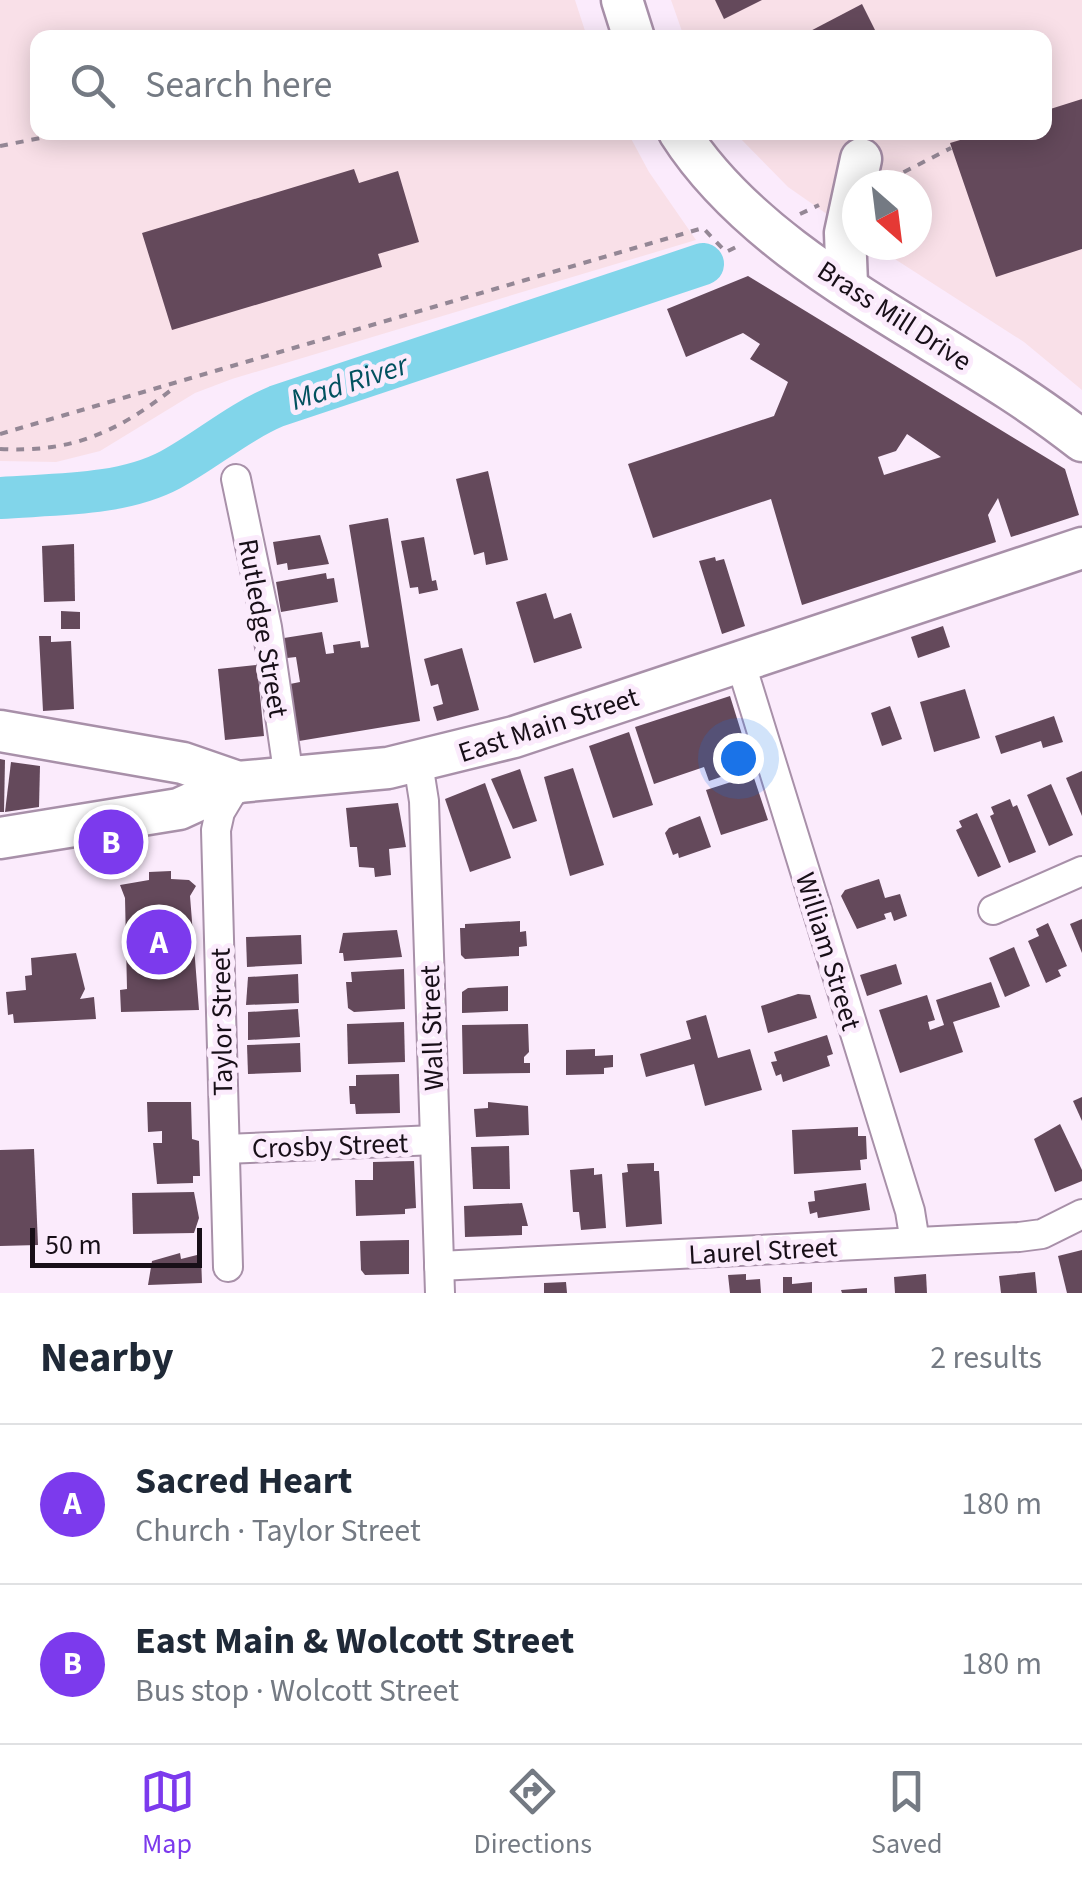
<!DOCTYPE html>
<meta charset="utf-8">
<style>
:root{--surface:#fff;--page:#f2f2f3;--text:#1f2937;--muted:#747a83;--line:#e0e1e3;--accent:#7c3aed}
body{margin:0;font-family:"Source Sans 3",sans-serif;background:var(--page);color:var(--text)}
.compass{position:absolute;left:842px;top:170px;width:90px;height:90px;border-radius:50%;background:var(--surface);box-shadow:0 5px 25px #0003;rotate:152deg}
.scale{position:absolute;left:30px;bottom:25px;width:172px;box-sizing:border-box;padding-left:10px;border:5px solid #180f18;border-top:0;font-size:28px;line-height:35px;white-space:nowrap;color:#180f18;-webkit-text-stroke:8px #fbebfc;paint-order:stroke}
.you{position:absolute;left:738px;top:758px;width:35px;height:35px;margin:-25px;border:8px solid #fff;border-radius:50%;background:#1a73e8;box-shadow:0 0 0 15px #1a73e833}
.badge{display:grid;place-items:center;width:65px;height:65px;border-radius:50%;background:var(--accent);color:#fff;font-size:32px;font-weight:700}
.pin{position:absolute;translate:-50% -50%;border:5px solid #fff;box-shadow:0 2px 10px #0006}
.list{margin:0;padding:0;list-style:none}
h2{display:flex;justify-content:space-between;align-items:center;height:130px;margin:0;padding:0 40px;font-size:42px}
h2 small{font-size:32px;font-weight:400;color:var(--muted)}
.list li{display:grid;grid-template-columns:65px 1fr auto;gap:30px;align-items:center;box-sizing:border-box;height:160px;padding:0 40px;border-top:2px solid var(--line)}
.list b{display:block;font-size:38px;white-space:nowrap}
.list p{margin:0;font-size:32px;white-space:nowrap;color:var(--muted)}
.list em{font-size:32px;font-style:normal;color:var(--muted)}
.icon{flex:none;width:55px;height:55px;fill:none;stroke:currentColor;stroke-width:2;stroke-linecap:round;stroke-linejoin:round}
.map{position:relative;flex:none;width:1082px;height:1293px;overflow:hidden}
.search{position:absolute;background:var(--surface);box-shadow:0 5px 25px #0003;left:30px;right:30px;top:30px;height:110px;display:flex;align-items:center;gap:25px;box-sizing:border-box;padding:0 35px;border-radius:20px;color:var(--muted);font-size:38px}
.sheet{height:450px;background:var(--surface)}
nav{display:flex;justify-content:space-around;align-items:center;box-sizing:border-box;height:140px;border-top:2px solid var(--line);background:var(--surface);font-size:28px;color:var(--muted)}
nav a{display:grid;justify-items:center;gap:5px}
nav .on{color:var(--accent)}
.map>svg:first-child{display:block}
.commercial{fill:#f9e0e8}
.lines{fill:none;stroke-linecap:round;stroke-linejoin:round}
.river{stroke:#81d5ea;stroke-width:42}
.building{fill:#64495b;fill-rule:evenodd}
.minor-casing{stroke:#a890a9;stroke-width:32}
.secondary-casing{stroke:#a890a9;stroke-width:45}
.path{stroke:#948795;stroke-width:4;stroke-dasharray:8 8;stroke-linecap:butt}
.minor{stroke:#fff;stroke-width:28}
.secondary{stroke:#fff;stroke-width:40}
.labels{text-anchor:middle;stroke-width:10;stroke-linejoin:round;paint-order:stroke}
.street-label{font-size:28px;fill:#180f18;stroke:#fbebfc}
.water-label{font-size:30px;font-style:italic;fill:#02515f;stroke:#fbebfc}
</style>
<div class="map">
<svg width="1082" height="1293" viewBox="0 0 1082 1293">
<rect width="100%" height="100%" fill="#fbebfc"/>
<!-- commercial -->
<g class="commercial">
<polygon points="0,0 575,0 587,37 38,38 38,132 628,133 649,172 696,240 232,379 195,393 100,451 56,462 0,461"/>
<polygon points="671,0 1082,0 1082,390 1024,342 873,245 917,245 917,185 857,185 857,235 788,187 735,133 1044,132 1044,38 684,37"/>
</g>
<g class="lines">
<!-- river -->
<path class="river" d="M 0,498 C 54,494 121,496 170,470 C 207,450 237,423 277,406 L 703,264"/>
</g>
<!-- building -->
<g class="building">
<polygon points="715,0 762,0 724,19"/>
<polygon points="862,4 879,38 797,38"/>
<polygon points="1082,99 1082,249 996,277 950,143 987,132 1044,132 1044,111"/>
<polygon points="354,169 359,183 398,171 419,242 378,254 382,267 172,330 142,233"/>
<path d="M 748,276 L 1065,469 L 1079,515 L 1011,537 L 998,498 L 988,515 L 996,542 L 802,605 L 771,499 L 653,538 L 628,464 L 774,416 L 788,382 L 750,359 L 760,344 L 743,333 L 686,357 L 667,309 ZM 907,434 L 941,457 L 884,475 L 878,457 L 896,451 Z"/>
<polygon points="488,471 508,560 486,565 484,552 474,555 456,479"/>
<polygon points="388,518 420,721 299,741 290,684 300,682 296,657 287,658 284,638 322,632 326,654 334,653 333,645 360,641 361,648 369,647 349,525"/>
<polygon points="320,535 329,564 288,570 287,563 277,565 273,542"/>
<polygon points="424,537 432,581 436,580 438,590 419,594 418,587 410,588 401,541"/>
<polygon points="74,544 75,601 44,602 42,546"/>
<polygon points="715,557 716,561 724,559 745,626 722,634 699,561"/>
<polygon points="326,573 327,579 334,578 338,602 281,612 276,582"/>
<polygon points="546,593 554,619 571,613 582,648 534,663 516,602"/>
<polygon points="61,611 80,612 80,629 61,629"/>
<polygon points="943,626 950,647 918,658 911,637"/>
<polygon points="39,636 51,636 51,642 71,641 74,709 43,711"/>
<polygon points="462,648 479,710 437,721 433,707 443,704 438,684 431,686 424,659"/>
<polygon points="257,665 264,736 225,740 218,669"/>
<polygon points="965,689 980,738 934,752 920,702"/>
<polygon points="730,696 744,741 732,745 741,770 709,781 704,767 654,784 635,727"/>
<polygon points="890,706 902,739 882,746 871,713"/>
<polygon points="1054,716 1063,742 1043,748 1041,741 1001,754 995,736"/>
<polygon points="629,732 653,805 613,818 589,746"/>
<polygon points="0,759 5,760 4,812 0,812"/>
<polygon points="11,762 40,766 39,807 5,812"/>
<polygon points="573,768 604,865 570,876 544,777"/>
<polygon points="520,769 537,821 513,829 491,779"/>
<polygon points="1082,771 1082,816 1066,778"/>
<polygon points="753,775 768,820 721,835 706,790"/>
<polygon points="485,783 511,858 470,872 445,799"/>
<polygon points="1051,784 1073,835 1049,846 1027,795"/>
<polygon points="1010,799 1013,807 1017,805 1036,852 1009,863 990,816 994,814 991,807"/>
<polygon points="398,803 406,847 389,849 391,875 375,877 374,868 359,867 357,847 350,847 346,808"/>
<polygon points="977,813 1001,867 978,877 956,830 962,827 959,821"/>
<polygon points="700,816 711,847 679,858 678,853 673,855 665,833 669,828"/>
<polygon points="171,871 171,879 189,880 196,886 190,896 199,1010 121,1012 120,990 127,989 125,898 120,885 149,880 149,872"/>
<polygon points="879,879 885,898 900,894 907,916 894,921 891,912 884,914 886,919 857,929 841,896 845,890"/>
<polygon points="1082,919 1082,953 1070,924"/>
<polygon points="520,921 520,932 526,931 527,946 519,947 519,956 465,959 461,955 460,928 465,928 465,924"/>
<polygon points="1048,923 1067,966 1058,970 1061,976 1046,983 1028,941 1039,936 1036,929"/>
<polygon points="397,930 402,957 344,961 343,953 339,953 343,933"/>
<polygon points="301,935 302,964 247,967 246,937"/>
<polygon points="1014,947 1030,986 1005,997 989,958"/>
<polygon points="76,953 85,989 80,999 94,997 96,1019 14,1023 13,1014 8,1015 6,992 26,990 25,976 32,975 31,958"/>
<polygon points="896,964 902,984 867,996 860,975"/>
<polygon points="404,969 405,1009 354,1012 348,1008 346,982 352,982 351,972"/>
<polygon points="298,974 299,1003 246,1005 248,977"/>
<polygon points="991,982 1000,1007 953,1022 963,1052 900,1073 879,1010 927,995 935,1020 928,1022 930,1030 944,1025 936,1000"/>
<polygon points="508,986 508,1011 462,1013 462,992 468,988"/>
<polygon points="798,994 810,995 817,1018 768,1033 761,1006"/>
<polygon points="298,1009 300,1037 248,1040 248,1012"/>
<polygon points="706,1015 718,1058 750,1049 762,1090 705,1106 694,1064 646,1077 640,1054 691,1039 686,1021"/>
<polygon points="404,1022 405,1062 348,1064 347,1024"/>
<polygon points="528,1024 529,1052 524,1057 524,1063 530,1063 530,1073 463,1074 462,1025"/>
<polygon points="827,1035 833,1054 827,1056 830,1066 783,1082 781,1074 776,1076 771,1062 777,1061 774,1052"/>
<polygon points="300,1043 301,1072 248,1074 247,1045"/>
<polygon points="595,1049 595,1056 613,1055 613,1067 604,1068 604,1074 566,1075 566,1050"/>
<polygon points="399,1074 400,1113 356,1114 355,1104 350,1104 349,1086 356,1086 356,1075"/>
<polygon points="1082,1097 1082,1121 1073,1101"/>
<polygon points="147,1102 191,1102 192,1139 199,1141 200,1176 193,1176 193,1183 157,1184 153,1143 162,1143 162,1131 148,1132"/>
<polygon points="488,1102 528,1106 529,1135 476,1137 474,1109 488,1108"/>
<polygon points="1060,1124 1082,1170 1082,1181 1055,1192 1034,1139"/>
<polygon points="858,1127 858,1136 866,1136 867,1159 860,1160 861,1170 794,1174 792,1130"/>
<polygon points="509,1146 510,1189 473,1189 471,1147"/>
<polygon points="34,1149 38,1245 0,1246 0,1150"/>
<polygon points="414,1161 416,1208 405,1209 405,1214 356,1216 355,1180 373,1180 373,1162"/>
<polygon points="654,1163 654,1171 659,1171 662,1224 626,1227 622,1173 628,1172 627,1164"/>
<polygon points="594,1168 594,1175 602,1174 606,1228 581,1230 579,1212 573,1212 570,1170"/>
<polygon points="866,1183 870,1210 818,1218 817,1212 810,1214 808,1202 815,1201 814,1191"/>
<polygon points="194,1192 199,1218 194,1233 133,1234 132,1193"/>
<polygon points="522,1203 528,1226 522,1226 522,1235 465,1237 464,1206"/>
<polygon points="409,1240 409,1274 365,1275 361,1270 360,1241"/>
<polygon points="1082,1250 1082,1293 1067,1293 1058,1256"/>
<polygon points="180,1253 181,1259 201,1254 202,1283 148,1285 152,1261"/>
<polygon points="1035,1272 1037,1293 1001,1293 999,1276"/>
<polygon points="746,1274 746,1280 760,1279 761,1293 730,1293 728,1275"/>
<polygon points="926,1274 927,1293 895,1293 894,1277"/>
<polygon points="783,1277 792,1277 792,1284 812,1282 812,1293 783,1293"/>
<polygon points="566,1282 567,1293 544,1293 544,1283"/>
<polygon points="867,1288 867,1293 842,1293 841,1290"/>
</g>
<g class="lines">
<!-- minor casing -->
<g class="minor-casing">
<g id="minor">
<polyline points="236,479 267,627 289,778"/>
<polyline points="740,661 910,1211 915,1242"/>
<polyline points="418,763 424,801 440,1293"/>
<polyline points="993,910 1082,871"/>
<polyline points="225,1149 435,1140"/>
<polyline points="439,1266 1019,1237 1042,1234 1082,1214"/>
<polyline points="228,1267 216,830 220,812 238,782"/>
</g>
</g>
<!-- secondary casing -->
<g class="secondary-casing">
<g id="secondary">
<polyline points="622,0 634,38"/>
<path d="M 679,132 C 767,270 956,340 1082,441"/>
<polyline points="847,284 845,233 861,159"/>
<polyline points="0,731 183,763 238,782 388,768 514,737 1082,548"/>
<polyline points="0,838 179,809 238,782"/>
</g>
</g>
<!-- path -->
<g class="path">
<polyline points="0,146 66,133"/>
<polyline points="888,173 900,174 951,148"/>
<polyline points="800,214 819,205"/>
<polyline points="0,434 703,228 726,252 738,246"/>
<path d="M 0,449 C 74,453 119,431 175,387"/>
</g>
<!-- minor -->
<use href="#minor" class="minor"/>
<!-- secondary -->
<use href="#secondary" class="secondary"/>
</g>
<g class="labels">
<!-- street labels -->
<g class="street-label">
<text transform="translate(895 315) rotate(33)" y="10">Brass Mill Drive</text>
<text transform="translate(264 628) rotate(80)" y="10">Rutledge Street</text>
<text transform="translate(548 724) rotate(-18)" y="10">East Main Street</text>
<text transform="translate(829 951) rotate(73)" y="10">William Street</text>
<text transform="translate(221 1022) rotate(-91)" y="10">Taylor Street</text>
<text transform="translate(431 1028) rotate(-92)" y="10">Wall Street</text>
<text transform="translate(330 1145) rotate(-2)" y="10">Crosby Street</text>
<text transform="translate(763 1250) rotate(-3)" y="10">Laurel Street</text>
</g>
<!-- water labels -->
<g class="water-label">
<text transform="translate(349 382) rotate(-18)" y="10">Mad River</text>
</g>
</g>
</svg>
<svg class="compass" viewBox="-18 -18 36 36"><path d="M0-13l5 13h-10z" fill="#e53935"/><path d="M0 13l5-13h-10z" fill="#747a83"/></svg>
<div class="scale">50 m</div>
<div class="you"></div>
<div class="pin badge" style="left:159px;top:942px">A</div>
<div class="pin badge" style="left:111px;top:842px">B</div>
<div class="search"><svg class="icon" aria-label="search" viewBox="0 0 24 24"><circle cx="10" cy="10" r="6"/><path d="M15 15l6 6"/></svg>Search here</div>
</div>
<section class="sheet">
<h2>Nearby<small>2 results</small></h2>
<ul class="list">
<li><span class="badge">A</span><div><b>Sacred Heart</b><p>Church · Taylor Street</p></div><em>180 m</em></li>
<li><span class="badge">B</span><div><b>East Main &amp; Wolcott Street</b><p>Bus stop · Wolcott Street</p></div><em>180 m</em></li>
</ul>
</section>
<nav>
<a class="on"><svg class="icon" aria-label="map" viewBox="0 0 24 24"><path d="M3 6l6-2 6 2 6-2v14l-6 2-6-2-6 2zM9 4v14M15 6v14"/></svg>Map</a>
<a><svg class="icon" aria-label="directions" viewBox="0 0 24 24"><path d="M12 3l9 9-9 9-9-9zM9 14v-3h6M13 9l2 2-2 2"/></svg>Directions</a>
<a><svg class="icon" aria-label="saved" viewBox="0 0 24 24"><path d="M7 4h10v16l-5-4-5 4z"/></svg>Saved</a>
</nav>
